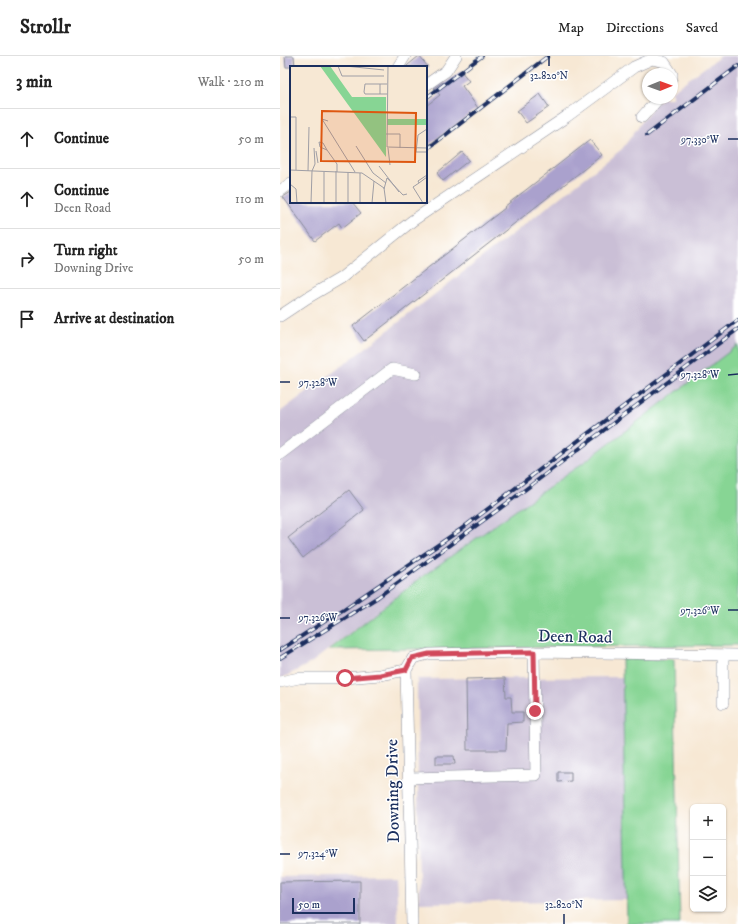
<!DOCTYPE html>
<meta charset="utf-8">
<style>
:root{--surface:#fff;--page:#f2f2f2;--text:#222;--muted:#767676;--line:#e0e0e0}
body{margin:0;font-family:"IM FELL DW Pica",serif;background:var(--page);color:var(--text)}
.controls{position:absolute;right:12px;bottom:12px;display:grid;overflow:hidden;border-radius:6px;box-shadow:0 1px 3px #0004}
.controls button{width:36px;height:36px;display:grid;place-items:center;padding:0;border:0;border-bottom:1px solid var(--line);background:var(--surface);color:var(--text);font:20px sans-serif}
.compass{position:absolute;left:362px;top:12px;width:36px;height:36px;border-radius:50%;background:var(--surface);box-shadow:0 1px 3px #0004;rotate:89deg}
.scale{position:absolute;left:12px;bottom:10px;width:63px;box-sizing:border-box;padding-left:4px;border:2px solid #1b2f5e;border-top:0;font-size:11px;line-height:14px;white-space:nowrap;color:#1b2f5e;-webkit-text-stroke:3px #fff;paint-order:stroke}
.stop{position:absolute;width:12px;height:12px;margin:-9px;border:3px solid #d1495b;border-radius:50%;background:#fff}
.stop.end{background:#d1495b;border-color:#fff;box-shadow:0 1px 4px #0008}
.list{margin:0;padding:0;list-style:none}
h2{display:flex;justify-content:space-between;align-items:center;height:52px;margin:0;padding:0 16px;font-size:17px}
h2 small{font-size:13px;font-weight:400;color:var(--muted)}
.list li{display:grid;grid-template-columns:26px 1fr auto;gap:12px;align-items:center;box-sizing:border-box;height:60px;padding:0 16px;border-top:1px solid var(--line)}
.list b{display:block;font-size:15px;white-space:nowrap}
.list p{margin:0;font-size:13px;white-space:nowrap;color:var(--muted)}
.list em{font-size:13px;font-style:normal;color:var(--muted)}
.icon{flex:none;width:22px;height:22px;fill:none;stroke:currentColor;stroke-width:2;stroke-linecap:round;stroke-linejoin:round}
.map{position:relative;flex:none;width:458px;height:868px;overflow:hidden}
header{display:flex;align-items:center;gap:24px;box-sizing:border-box;height:56px;padding:0 20px;background:var(--surface);border-bottom:1px solid var(--line)}
header strong{font-size:19px}
nav{display:flex;gap:22px;margin-inline-start:auto;font-size:14px}
main{display:flex}
aside{flex:1;background:var(--surface)}
.map>svg:first-child{display:block}
.industrial{fill:#cabfd6}
.green{fill:#87d594;stroke:#518279}
.building{fill:#aaa1cd}
.lines{fill:none;stroke-linecap:round;stroke-linejoin:round}
.minor-casing{stroke:#898c99;stroke-width:12}
.minor{stroke:#fff;stroke-width:11}
.rail-casing{stroke:#1b2f5e;stroke-width:4}
.rail{stroke:#fff;stroke-width:2.5;stroke-dasharray:8;stroke-linecap:butt}
.route{stroke:#d1495b;stroke-width:5}
.ticks{fill:none;stroke:#1b2f5e;stroke-width:1.5}
.labels{text-anchor:middle;stroke-width:3;stroke-linejoin:round;paint-order:stroke}
.street-label{font-size:17px;fill:#1b2f5e;stroke:#fff}
.inset-road{fill:none;stroke:#9f9ea5;stroke-width:1}
.view{fill:#de5710;fill-opacity:0.15;stroke:#de5710;stroke-width:2}
.inset-edge{fill:none;stroke:#1b2f5e;stroke-width:2}
.ticks-label{font-size:10px;text-anchor:middle;fill:#1b2f5e;stroke:#fff;stroke-width:3;stroke-linejoin:round;paint-order:stroke}
</style>
<header>
<strong>Strollr</strong>
<nav><a>Map</a><a>Directions</a><a>Saved</a></nav>
</header>
<main>
<aside>
<h2>3 min<small>Walk · 210 m</small></h2>
<ul class="list">
<li><svg class="icon" aria-label="ahead" viewBox="0 0 24 24"><path d="M12 20V5M6 11l6-6 6 6"/></svg><div><b>Continue</b></div><em>50 m</em></li>
<li><svg class="icon" aria-label="ahead" viewBox="0 0 24 24"><path d="M12 20V5M6 11l6-6 6 6"/></svg><div><b>Continue</b><p>Deen Road</p></div><em>110 m</em></li>
<li><svg class="icon" aria-label="right" viewBox="0 0 24 24"><path d="M7 20v-9h11M14 6l5 5-5 5"/></svg><div><b>Turn right</b><p>Downing Drive</p></div><em>50 m</em></li>
<li><svg class="icon" aria-label="arrive" viewBox="0 0 24 24"><path d="M6 21V4h12l-3 4 3 4H6"/></svg><div><b>Arrive at destination</b></div></li>
</ul>
</aside>
<div class="map">
<svg width="458" height="868" viewBox="0 0 458 868">
<rect width="100%" height="100%" fill="#fff"/>
<filter id="ink" filterUnits="userSpaceOnUse"><feTurbulence type="fractalNoise" baseFrequency=".025" numOctaves="2"/><feDisplacementMap in="SourceGraphic" scale="8" xChannelSelector="R" yChannelSelector="G"/><feConvolveMatrix kernelMatrix="1 2 1 2 8 2 1 2 1" color-interpolation-filters="sRGB"/></filter>
<filter id="wash" filterUnits="userSpaceOnUse"><feTurbulence type="fractalNoise" baseFrequency=".012" numOctaves="4" result="noise"/><feDisplacementMap in="SourceGraphic" scale="16" xChannelSelector="R" yChannelSelector="G"/><feGaussianBlur stdDeviation="0.9" result="paint"/><feColorMatrix in="noise" values="0 0 0 0 0 0 0 0 0 0 0 0 0 0 0 0 0 1.4 0 .05"/><feComposite in="paint" operator="in"/></filter>
<g filter="url(#wash)">
<rect width="100%" height="100%" fill="#f7e8d4"/>
<!-- industrial -->
<g class="industrial">
<polygon points="441,0 458,0 458,289 307,404 143,520 31,607 0,623 0,356 79,297 342,93 374,49 383,42 392,42 392,35"/>
<polygon points="343,621 347,844 139,847 137,623"/>
<polygon points="116,819 118,868 0,868 0,821"/>
</g>
<!-- green -->
<g class="green">
<polygon points="458,289 458,589 49,594 143,520 307,404"/>
<polygon points="342,603 394,603 400,868 347,868"/>
</g>
<g id="blocks">
<!-- building -->
<g class="building">
<polygon points="5,0 14,0 15,11 6,11"/>
<polygon points="139,0 148,11 126,11 128,9"/>
<polygon points="181,15 189,25 182,30 198,52 146,91 146,50 160,39 154,32 163,26 164,28"/>
<polygon points="260,38 269,51 246,67 237,55"/>
<polygon points="310,84 322,99 84,285 73,270 225,152 224,151"/>
<polygon points="182,96 189,104 163,125 157,117"/>
<polygon points="11,136 11,146 72,146 81,157 62,172 59,167 35,185 3,141"/>
<polygon points="69,434 84,454 23,502 8,482"/>
<polygon points="225,622 226,641 231,641 232,656 243,656 243,666 227,667 226,694 187,694 186,623"/>
<polygon points="156,700 174,700 175,708 156,708"/>
<polygon points="278,716 291,716 291,725 278,726"/>
<polygon points="80,825 80,868 0,868 0,826"/>
</g>
</g>
</g>
<g filter="url(#ink)">
<use href="#blocks" fill-opacity="0" stroke="#898c99" stroke-width="1"/>
<g class="lines">
<!-- minor casing -->
<g class="minor-casing">
<g id="minor">
<polyline points="118,11 125,0"/>
<polyline points="146,29 166,15 176,0"/>
<polyline points="362,61 379,42"/>
<polyline points="0,135 11,127"/>
<polyline points="0,260 27,242 61,222 132,165 286,61 354,11 372,3 384,6 392,18 392,21"/>
<polyline points="0,398 112,313 136,318"/>
<polyline points="443,599 443,647"/>
<polyline points="0,626 19,622 65,622 100,619 126,614"/>
<polyline points="129,722 256,719 254,596"/>
<polyline points="132,868 126,614 133,602 149,598 254,596 458,599"/>
</g>
</g>
<!-- minor -->
<use href="#minor" class="minor"/>
<!-- rail casing -->
<g class="rail-casing">
<g id="rail">
<polyline points="146,42 202,0"/>
<polyline points="367,79 458,10"/>
<polyline points="146,94 268,0"/>
<polyline points="0,594 64,553 180,474 458,264"/>
<polyline points="0,602 98,541 230,445 458,273"/>
</g>
</g>
<!-- rail -->
<use href="#rail" class="rail"/>
</g>
</g>
<g class="lines" filter="url(#ink)">
<!-- route -->
<polyline class="route" points="65,622 100,619 126,614 132,602 149,598 254,596 255,655"/>
</g>
<!-- ticks -->
<path class="ticks" d="M 269,0 L 269,10M 448,83 L 458,83M 448,319 L 458,318M 0,326 L 10,326M 448,554 L 458,554M 0,562 L 10,562M 0,798 L 10,798M 284,858 L 284,868"/>
<g class="labels">
<!-- street labels -->
<g class="street-label">
<text transform="translate(295 580) rotate(1)" y="6">Deen Road</text>
<text transform="translate(112 735) rotate(-91)" y="6">Downing Drive</text>
</g>
</g>
<!-- overview -->
<g transform="translate(10 10)">
<rect width="137" height="137" fill="#f7e8d4"/>
<path d="M 30,0 L 40,0 L 62,31 L 96,31 L 96,91 ZM 97,53 L 137,53 L 137,59 L 97,59 Z" fill="#87d594"/>
<path class="inset-road" d="M 48,0 L 52,10 L 94,10M 55,0 L 94,4M 98,0 L 97,81 L 137,82M 90,18 L 75,18 L 74,26 L 75,28 L 90,28M 97,28 L 90,28 L 90,18 L 97,18M 0,51 L 6,51 L 6,104M 38,55 L 32,53 L 65,106M 137,63 L 128,69 L 126,86 L 137,86M 96,68 L 110,68 L 110,82M 66,80 L 83,107 L 96,117M 98,82 L 100,99M 37,84 L 33,77 L 29,76 L 30,81 L 37,84 L 47,98 L 47,106M 26,85 L 28,97M 89,100 L 109,126M 0,104 L 72,107 L 94,122 L 96,137M 18,105 L 19,61M 22,105 L 25,98 L 24,82M 137,109 L 128,115 L 129,117 L 137,111M 129,117 L 123,121 L 133,137M 0,118 L 6,123 L 7,137M 94,123 L 97,112 L 113,129 L 117,128M 21,137 L 22,105M 34,137 L 34,106M 46,137 L 46,105M 58,137 L 58,106M 70,137 L 70,107M 82,137 L 84,115"/>
<path class="view" d="M 32,45 L 126,47 L 125,96 L 31,95 Z"/>
<rect width="137" height="137" class="inset-edge"/>
</g>
<g class="ticks-label">
<text x="269" y="23">32.820°N</text>
<text x="420" y="87">97.330°W</text>
<text x="420" y="322">97.328°W</text>
<text x="38" y="330">97.328°W</text>
<text x="420" y="558">97.326°W</text>
<text x="38" y="565">97.326°W</text>
<text x="38" y="801">97.324°W</text>
<text x="284" y="852">32.820°N</text>
</g>
</svg>
<div class="controls">
<button>+</button>
<button>−</button>
<button><svg class="icon" aria-label="layers" viewBox="0 0 24 24"><path d="M12 4l9 5-9 5-9-5zM3 14l9 5 9-5"/></svg></button>
</div>
<svg class="compass" viewBox="-18 -18 36 36"><path d="M0-13l5 13h-10z" fill="#e53935"/><path d="M0 13l5-13h-10z" fill="#767676"/></svg>
<div class="scale">50 m</div>
<div class="stop" style="left:65px;top:622px"></div>
<div class="stop end" style="left:255px;top:655px"></div>
</div>
</main>
